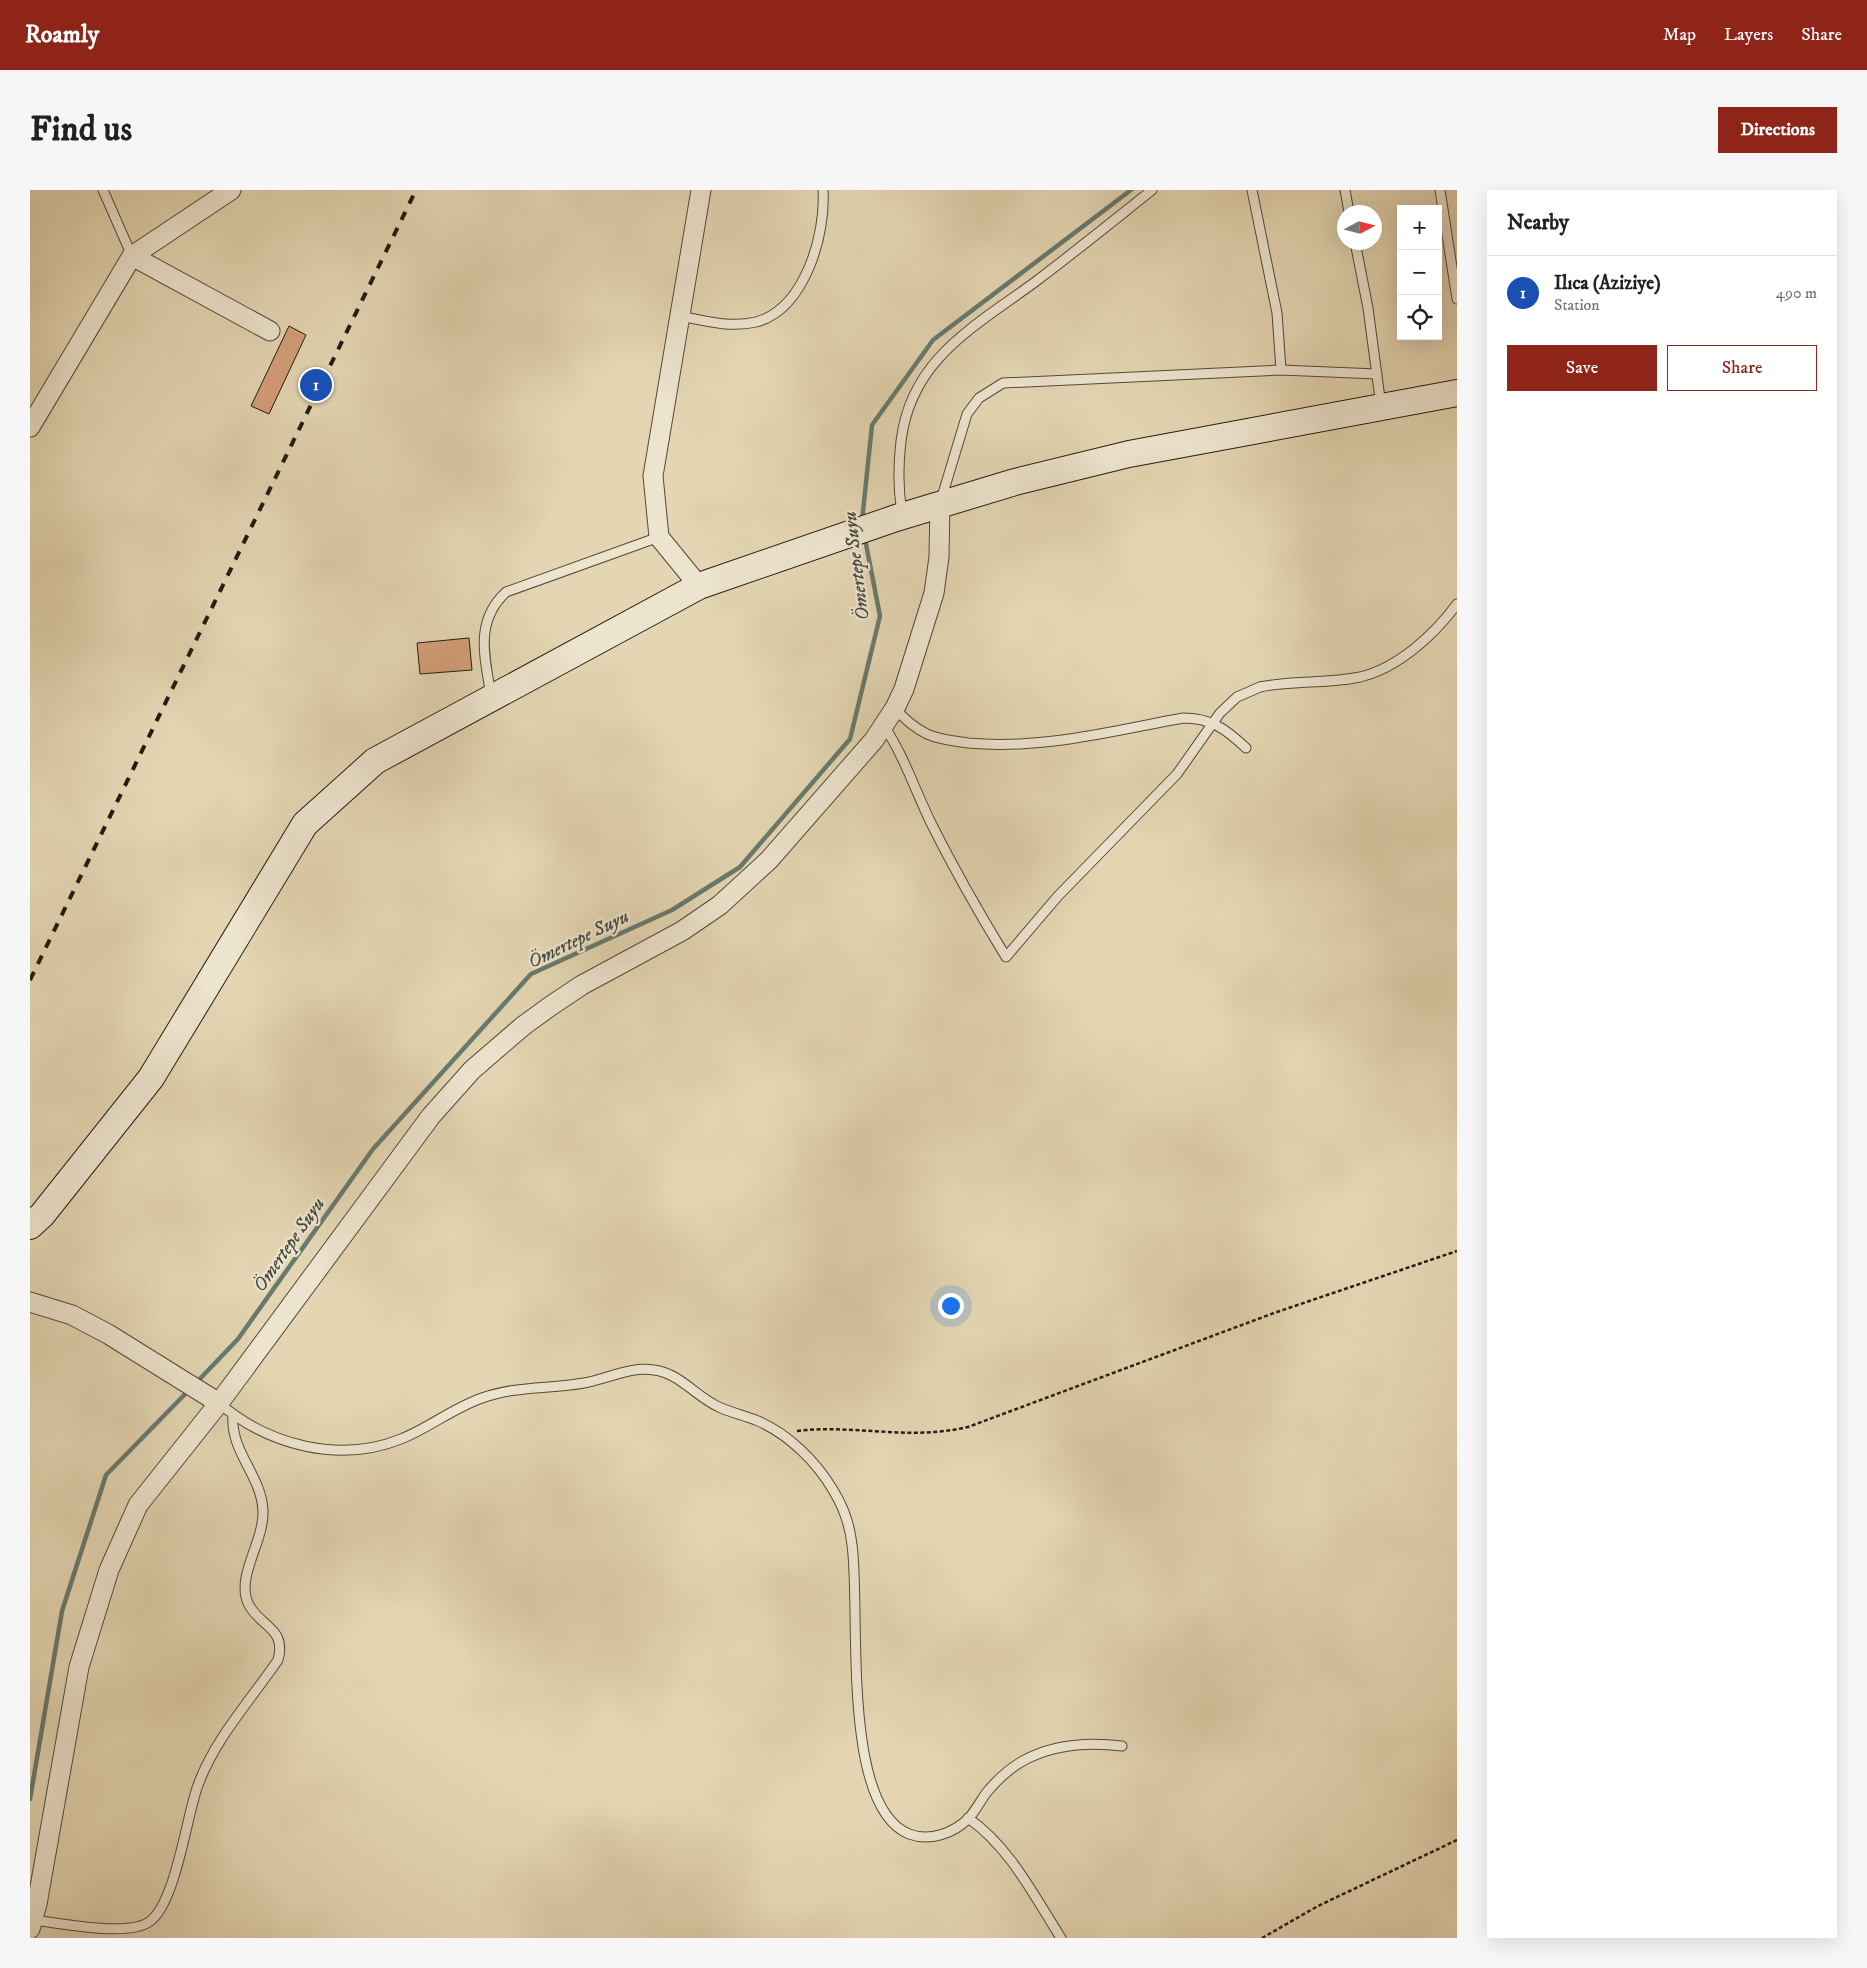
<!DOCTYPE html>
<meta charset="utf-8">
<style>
:root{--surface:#fff;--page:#f6f6f6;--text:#202124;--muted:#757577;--line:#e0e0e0;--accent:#8f2418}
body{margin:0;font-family:"IM FELL DW Pica",serif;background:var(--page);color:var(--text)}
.controls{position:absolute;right:15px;top:15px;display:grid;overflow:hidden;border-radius:0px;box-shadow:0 5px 20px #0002}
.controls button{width:45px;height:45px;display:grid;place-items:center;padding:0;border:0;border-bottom:1px solid var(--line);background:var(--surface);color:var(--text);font:25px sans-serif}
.compass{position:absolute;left:1307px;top:15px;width:45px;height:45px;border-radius:50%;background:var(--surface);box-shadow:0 5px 20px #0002;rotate:83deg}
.you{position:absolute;left:920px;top:1115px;width:18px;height:18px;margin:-12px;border:4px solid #fff;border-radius:50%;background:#1a73e8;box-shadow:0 0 0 8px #1a73e833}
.badge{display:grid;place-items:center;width:32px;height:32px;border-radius:50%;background:var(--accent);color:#fff;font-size:16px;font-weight:700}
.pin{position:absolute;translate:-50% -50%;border:2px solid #fff;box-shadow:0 1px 5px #0006}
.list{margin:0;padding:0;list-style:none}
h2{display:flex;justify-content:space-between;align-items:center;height:65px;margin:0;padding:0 20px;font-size:21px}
h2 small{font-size:16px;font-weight:400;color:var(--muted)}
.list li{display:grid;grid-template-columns:32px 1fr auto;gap:15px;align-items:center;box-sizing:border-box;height:75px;padding:0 20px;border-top:1px solid var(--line)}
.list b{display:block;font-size:19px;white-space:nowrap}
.list p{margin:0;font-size:16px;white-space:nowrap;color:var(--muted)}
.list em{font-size:16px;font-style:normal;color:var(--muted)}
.actions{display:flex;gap:10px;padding:15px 20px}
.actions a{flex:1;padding:11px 0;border:1px solid var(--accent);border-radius:0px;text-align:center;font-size:18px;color:var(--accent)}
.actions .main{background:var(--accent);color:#fff}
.icon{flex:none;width:28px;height:28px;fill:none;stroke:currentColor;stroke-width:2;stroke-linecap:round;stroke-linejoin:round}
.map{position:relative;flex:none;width:1427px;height:1748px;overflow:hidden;border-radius:0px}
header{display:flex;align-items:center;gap:30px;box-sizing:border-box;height:70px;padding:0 25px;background:var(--accent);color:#fff}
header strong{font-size:24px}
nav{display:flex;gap:28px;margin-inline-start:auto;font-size:18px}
.intro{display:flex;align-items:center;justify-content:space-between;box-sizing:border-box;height:120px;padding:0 30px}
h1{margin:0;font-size:35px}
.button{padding:12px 22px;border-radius:0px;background:var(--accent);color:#fff;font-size:18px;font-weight:700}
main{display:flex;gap:30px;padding:0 30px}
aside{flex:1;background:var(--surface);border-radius:0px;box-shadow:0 5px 20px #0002}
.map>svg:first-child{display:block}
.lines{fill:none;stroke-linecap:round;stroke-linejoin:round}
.stream{stroke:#687a6e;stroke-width:4.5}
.building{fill:#d49f79;stroke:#241b12}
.lane-casing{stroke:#544a3a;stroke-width:11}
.street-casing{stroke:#544a3a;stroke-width:21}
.secondary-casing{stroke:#241b12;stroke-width:28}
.path{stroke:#241b12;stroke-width:2.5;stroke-dasharray:4 2.5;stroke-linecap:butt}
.lane{stroke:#ede4ce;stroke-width:9}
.street{stroke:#ede4ce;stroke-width:19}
.secondary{stroke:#ede4ce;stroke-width:26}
.rail{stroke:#241b12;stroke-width:4;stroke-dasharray:9 9;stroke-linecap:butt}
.labels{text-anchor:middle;stroke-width:4.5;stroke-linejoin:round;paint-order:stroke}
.water-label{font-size:19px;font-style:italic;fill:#464a40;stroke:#ede4ce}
</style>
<header>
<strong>Roamly</strong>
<nav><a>Map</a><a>Layers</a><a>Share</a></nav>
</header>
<div class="intro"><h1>Find us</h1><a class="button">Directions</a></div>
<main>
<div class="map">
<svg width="1427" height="1748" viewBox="0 0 1427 1748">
<rect width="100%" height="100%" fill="#e4d6b3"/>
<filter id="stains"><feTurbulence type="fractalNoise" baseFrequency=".004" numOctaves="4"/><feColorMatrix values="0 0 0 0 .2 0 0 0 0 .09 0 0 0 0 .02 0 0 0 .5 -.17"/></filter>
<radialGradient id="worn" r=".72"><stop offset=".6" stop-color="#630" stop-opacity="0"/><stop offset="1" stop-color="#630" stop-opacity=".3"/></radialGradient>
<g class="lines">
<!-- stream -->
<g class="stream">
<polyline points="832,331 842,235 903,150 1101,0"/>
<polyline points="165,1194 208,1149 343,959 501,784 642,720 710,677 820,549 850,426 835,349"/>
<polyline points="0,1609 32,1421 76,1285 160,1199"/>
</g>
</g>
<!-- building -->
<g class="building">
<polygon points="259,136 276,145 239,224 221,216"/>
<polygon points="439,448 442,480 390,484 387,453"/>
</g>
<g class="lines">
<!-- lane casing -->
<g class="lane-casing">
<g id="lane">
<polyline points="73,0 102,66"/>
<polyline points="1222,0 1247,123 1251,180"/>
<polyline points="1315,0 1319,22"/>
<polyline points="1410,0 1427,109"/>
<polyline points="1325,52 1338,118 1351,216"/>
<path d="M 650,126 C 675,131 701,138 726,132 C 775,119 796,44 793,0"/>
<polyline points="911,310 937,224 949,208 973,193 1251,180 1347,184"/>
<path d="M 872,323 C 868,299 868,276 871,251 C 881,169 944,137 1005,92 C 1045,62 1083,31 1122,0"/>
<path d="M 461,506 C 455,467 444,432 476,402 L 629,347"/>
<path d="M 865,518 C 874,529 885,538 897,544 C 910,550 924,551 938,553 C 1011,560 1082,541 1153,528 C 1181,528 1196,539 1216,558"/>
<path d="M 854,536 C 874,566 885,600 901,633 C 924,679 949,723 976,767 L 1028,706 L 1147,584 L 1190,523 L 1207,507 L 1230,497 C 1263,490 1297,494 1330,487 C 1368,478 1404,445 1427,414"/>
<path d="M 189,1213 C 238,1255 309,1274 371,1249 C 399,1238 423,1218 452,1208 C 485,1196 520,1199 554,1193 C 577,1189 601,1176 624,1180 C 650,1183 667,1208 691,1218 C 703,1223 716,1226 728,1231 C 758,1244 786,1271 803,1300 C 813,1316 820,1336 822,1355 C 831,1418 810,1616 879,1644 C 900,1652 924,1643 939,1628 C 946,1620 951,1610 957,1602 C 967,1590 979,1579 991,1572 C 1022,1554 1058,1552 1092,1556"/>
<path d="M 938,1628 C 980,1657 1004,1706 1031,1748"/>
<path d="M 3,1730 C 31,1733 96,1747 119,1732 C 145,1715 156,1630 167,1598 C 183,1551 220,1511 248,1470 C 257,1437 229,1437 218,1413 C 206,1386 234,1352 233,1321 C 232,1286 200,1262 203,1225"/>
</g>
</g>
<!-- street casing -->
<g class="street-casing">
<g id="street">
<polyline points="102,66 240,141"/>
<polyline points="0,237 102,66 201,0"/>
<polyline points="669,396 629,347 623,286 671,0"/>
<polyline points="0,1112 42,1125 78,1144 189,1213"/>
<polyline points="0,1739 7,1714 49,1477 79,1380 108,1315 189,1213 401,926 442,880 493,836 522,815 552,795 652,741 690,715 739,670 844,550 865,518 874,499 904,403 909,367 910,313"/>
</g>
</g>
<!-- secondary casing -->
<g class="secondary-casing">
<polyline id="secondary" points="0,1036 12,1025 121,888 275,634 345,571 669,396 866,328 985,292 1099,264 1427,203"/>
</g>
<!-- path -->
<g class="path">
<path d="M 767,1241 C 825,1234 877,1251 938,1237 L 1244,1123 L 1427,1061"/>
<polyline points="1232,1748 1288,1716 1427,1650"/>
</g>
<!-- lane -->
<use href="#lane" class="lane"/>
<!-- street -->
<use href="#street" class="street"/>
<!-- secondary -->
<use href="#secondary" class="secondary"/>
<!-- rail -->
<polyline class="rail" points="0,790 386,0"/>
</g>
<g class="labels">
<!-- water labels -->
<g class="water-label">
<text transform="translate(825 376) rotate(-97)" y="7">Ömertepe Suyu</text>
<text transform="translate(548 748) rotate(-26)" y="7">Ömertepe Suyu</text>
<text transform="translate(258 1054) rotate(-55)" y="7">Ömertepe Suyu</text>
</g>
</g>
<rect width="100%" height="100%" filter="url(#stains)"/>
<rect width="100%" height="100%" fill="url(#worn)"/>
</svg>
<div class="controls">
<button>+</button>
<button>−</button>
<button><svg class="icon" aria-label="locate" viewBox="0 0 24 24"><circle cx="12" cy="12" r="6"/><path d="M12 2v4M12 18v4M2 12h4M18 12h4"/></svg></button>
</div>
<svg class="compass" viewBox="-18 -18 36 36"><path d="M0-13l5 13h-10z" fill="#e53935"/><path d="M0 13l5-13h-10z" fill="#757577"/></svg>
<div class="you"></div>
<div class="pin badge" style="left:286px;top:195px;background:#1a4fb4">1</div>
</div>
<aside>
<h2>Nearby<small></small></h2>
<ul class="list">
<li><span class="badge" style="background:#1a4fb4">1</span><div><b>Ilıca (Aziziye)</b><p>Station</p></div><em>490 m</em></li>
</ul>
<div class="actions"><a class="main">Save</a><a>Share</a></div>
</aside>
</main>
